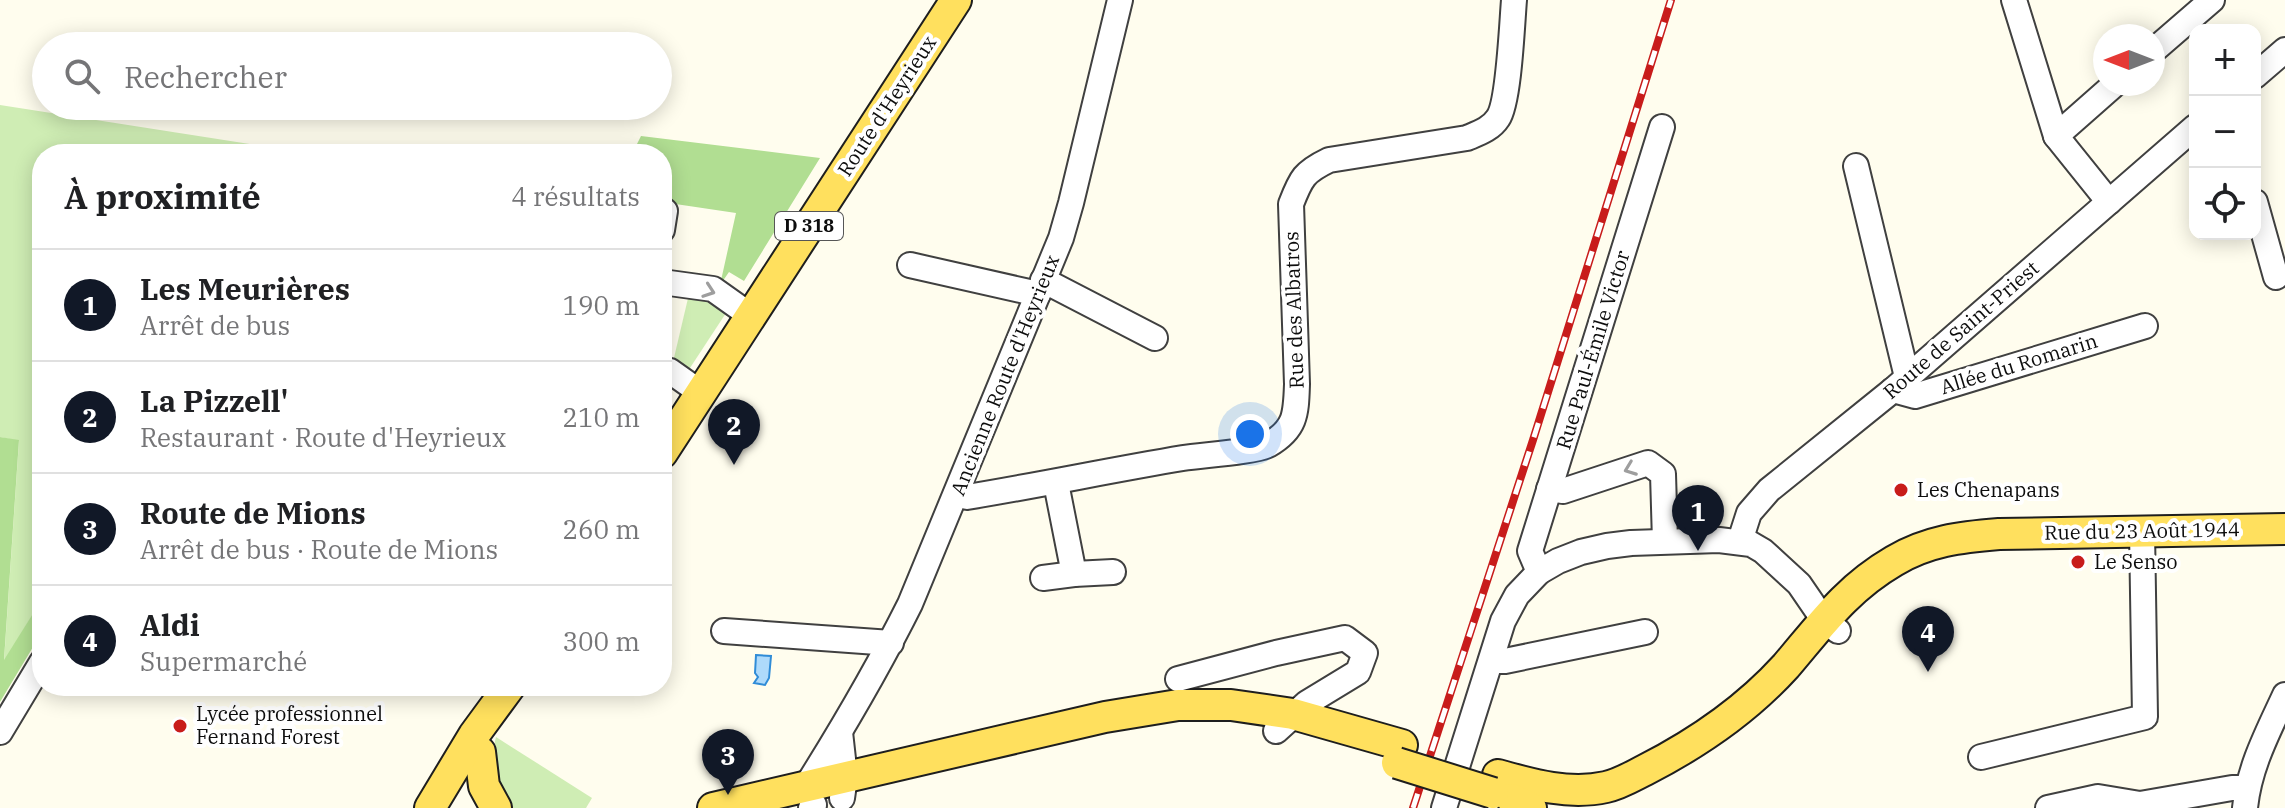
<!DOCTYPE html>
<html lang="fr">
<meta charset="utf-8">
<style>
:root{--surface:#fff;--page:#f6f6f6;--text:#202124;--muted:#757577;--line:#e0e0e0;--accent:#111827}
body{margin:0;font-family:"IBM Plex Serif",serif;background:var(--page);color:var(--text)}
.controls{position:absolute;right:24px;top:24px;display:grid;overflow:hidden;border-radius:16px;box-shadow:0 4px 20px #0003}
.controls button{width:72px;height:72px;display:grid;place-items:center;padding:0;border:0;border-bottom:2px solid var(--line);background:var(--surface);color:var(--text);font:40px sans-serif}
.compass{position:absolute;left:2093px;top:24px;width:72px;height:72px;border-radius:50%;background:var(--surface);box-shadow:0 4px 20px #0003;rotate:270deg}
.you{position:absolute;left:1250px;top:434px;width:28px;height:28px;margin:-20px;border:6px solid #fff;border-radius:50%;background:#1a73e8;box-shadow:0 0 0 12px #1a73e833}
.badge{display:grid;place-items:center;width:52px;height:52px;border-radius:50%;background:var(--accent);color:#fff;font-size:26px;font-weight:700}
.pin{position:absolute;translate:-50% -66px;filter:drop-shadow(0 2px 4px #0008)}
.pin::after{content:'';position:absolute;top:42px;width:28px;height:24px;background:inherit;clip-path:polygon(0 0,100% 0,50% 100%)}
.list{margin:0;padding:0;list-style:none}
h2{display:flex;justify-content:space-between;align-items:center;height:104px;margin:0;padding:0 32px;font-size:34px}
h2 small{font-size:26px;font-weight:400;color:var(--muted)}
.list li{display:grid;grid-template-columns:52px 1fr auto;gap:24px;align-items:center;box-sizing:border-box;height:112px;padding:0 32px;border-top:2px solid var(--line)}
.list b{display:block;font-size:30px;white-space:nowrap}
.list p{margin:0;font-size:26px;white-space:nowrap;color:var(--muted)}
.list em{font-size:26px;font-style:normal;color:var(--muted)}
.icon{flex:none;width:44px;height:44px;fill:none;stroke:currentColor;stroke-width:2;stroke-linecap:round;stroke-linejoin:round}
.map{position:relative;flex:none;width:2285px;height:808px;overflow:hidden}
.search{position:absolute;background:var(--surface);box-shadow:0 4px 20px #0003;left:32px;top:32px;width:640px;height:88px;display:flex;align-items:center;gap:20px;box-sizing:border-box;padding:0 28px;border-radius:44px;color:var(--muted);font-size:30px}
.panel{position:absolute;background:var(--surface);box-shadow:0 4px 20px #0003;left:32px;top:144px;width:640px;height:552px;border-radius:32px}
.map>svg:first-child{display:block}
.green{fill:#cfedb4}
.forest{fill:#b1de92}
.water{fill:#aedafb;stroke:#308cd7;stroke-width:2}
.lines{fill:none;stroke-linecap:round;stroke-linejoin:round}
.minor-casing{stroke:#404040;stroke-width:28}
.major-casing{stroke:#1e1e1e;stroke-width:34}
.minor{stroke:#fff;stroke-width:24}
.major{stroke:#ffe05e;stroke-width:30}
.rail-casing{stroke:#c81c1b;stroke-width:8}
.rail{stroke:#fff;stroke-width:5;stroke-dasharray:15;stroke-linecap:butt}
.major-bridge-casing{stroke:#1e1e1e;stroke-width:34;stroke-linecap:butt}
.major-bridge{stroke:#ffe05e;stroke-width:30}
.oneway{stroke:#9e9e9e}
.poi-dot{fill:#c81c1b;stroke:#fff;stroke-width:3}
.labels{text-anchor:middle;stroke-width:8;stroke-linejoin:round;paint-order:stroke}
.shield{fill:#fff;stroke:#565656;stroke-width:2}
.shield-label{font-size:18px;font-weight:bold;fill:#0d0d0d}
.street-label{font-size:20px;fill:#0d0d0d;stroke:#fff}
.poi-label{font-size:20px;fill:#0d0d0d;stroke:#fff;text-anchor:start}
</style>
<div class="map">
<svg width="2285" height="808" viewBox="0 0 2285 808">
<rect width="100%" height="100%" fill="#fffdee"/>
<!-- green -->
<g class="green">
<polygon points="0,105 314,154 42,154 42,599 4,662 19,441 0,437"/>
<polygon points="689,294 701,297 726,313 688,371 673,362"/>
<path d="M 496,737 L 592,798 L 586,808 L 510,808 C 497,791 490,758 496,737 Z"/>
</g>
<!-- forest -->
<g class="forest">
<polygon points="641,136 820,158 744,281 729,272 720,285 736,213 662,202 662,154 632,154"/>
<polygon points="0,437 19,440 4,660 42,599 42,632 0,702"/>
</g>
<!-- water -->
<polygon class="water" points="756,655 771,656 769,678 765,685 754,683 758,677 755,673"/>
<g class="lines">
<!-- minor casing -->
<g class="minor-casing">
<g id="minor">
<polyline points="2014,0 2056,136 2109,202"/>
<polyline points="2153,51 2212,0"/>
<polyline points="2255,76 2285,50"/>
<polyline points="2056,136 2115,84"/>
<polyline points="1856,166 1907,377"/>
<polyline points="2255,202 2276,277"/>
<polyline points="662,230 665,211"/>
<polyline points="910,265 1038,294"/>
<polyline points="1043,280 1155,338"/>
<polyline points="662,282 713,289 751,316"/>
<polyline points="662,370 670,371 701,393"/>
<polyline points="1893,390 1915,396 2145,326"/>
<polyline points="1056,483 1074,574 1113,572"/>
<polyline points="1549,489 1563,491 1648,463 1663,474 1665,541"/>
<path d="M 956,494 L 967,497 C 1040,485 1111,470 1183,458 C 1201,455 1255,452 1268,445 C 1296,429 1296,414 1297,384 L 1291,204 C 1301,178 1304,172 1329,160 L 1467,138 C 1479,133 1491,129 1498,118 C 1509,102 1512,23 1514,0"/>
<polyline points="1740,541 1749,513 1769,490 1893,390 2195,127"/>
<polyline points="1539,572 1530,551 1662,127"/>
<polyline points="1043,578 1074,574"/>
<polyline points="724,631 891,643"/>
<polyline points="1491,661 1505,661 1645,632"/>
<polyline points="1178,679 1276,653 1345,638 1365,653 1358,672 1307,703 1276,731"/>
<polyline points="0,732 42,662"/>
<polyline points="840,732 845,777 842,798"/>
<polyline points="1981,757 2145,717 2142,531"/>
<path d="M 807,785 C 844,726 879,666 910,604 L 1061,238 L 1071,203 L 1120,0"/>
<polyline points="811,808 814,805"/>
<polyline points="1444,808 1503,621 1517,595 1539,572 1558,561 1581,552 1607,546 1631,543 1719,540 1751,544 1763,551 1799,584 1823,619 1838,631"/>
<polyline points="2048,808 2098,797 2140,804 2232,788 2247,788"/>
<path d="M 2245,808 C 2249,767 2268,732 2285,695"/>
</g>
</g>
<!-- major casing -->
<g class="major-casing">
<g id="major">
<polyline points="662,453 956,0"/>
<polyline points="480,752 484,786 496,808"/>
<path d="M 1498,775 C 1533,785 1570,795 1606,787 C 1620,784 1633,776 1645,770 C 1696,744 1747,709 1786,666 C 1821,625 1846,589 1894,561 C 1927,541 1961,537 1999,534 L 2285,529"/>
<polyline points="1512,799 1531,808"/>
<polyline points="430,808 474,735 510,686"/>
<polyline points="713,808 1105,717 1178,705 1231,705 1293,714 1402,745"/>
</g>
</g>
<!-- minor -->
<use href="#minor" class="minor"/>
<!-- major -->
<use href="#major" class="major"/>
<!-- rail casing -->
<g class="rail-casing">
<polyline id="rail" points="1413,808 1533,440 1671,0"/>
</g>
<!-- rail -->
<use href="#rail" class="rail"/>
<!-- major-bridge casing -->
<g class="major-bridge-casing">
<polyline id="major-bridge" points="1397,763 1493,793"/>
</g>
<!-- major-bridge -->
<use href="#major-bridge" class="major-bridge"/>
</g>
<!-- one-way arrows -->
<defs><path id="oneway-chevron" d="M-2-3.5L2.5 0L-2 3.5" fill="none" stroke-width="1.6" stroke-linecap="round" stroke-linejoin="round" transform="scale(2)"/></defs>
<g class="oneway">
<use href="#oneway-chevron" transform="translate(709 291) rotate(19)"/>
<use href="#oneway-chevron" transform="translate(1630 469) rotate(159)"/>
</g>
<!-- markers -->
<g class="poi-dot">
<circle cx="1901" cy="490" r="8"/>
<circle cx="2078" cy="562" r="8"/>
<circle cx="180" cy="726" r="8"/>
</g>
<g class="labels">
<!-- shield labels -->
<rect class="shield" x="775" y="212" width="68" height="28" rx="6"/>
<g class="shield-label">
<text x="809" y="232">D 318</text>
</g>
<!-- street labels -->
<g class="street-label">
<text transform="translate(887 106) rotate(-57)" y="7">Route d'Heyrieux</text>
<text transform="translate(1294 310) rotate(-92)" y="7">Rue des Albatros</text>
<text transform="translate(1961 330) rotate(-41)" y="7">Route de Saint-Priest</text>
<text transform="translate(1593 350) rotate(-73)" y="7">Rue Paul-Émile Victor</text>
<text transform="translate(2019 364) rotate(-17)" y="7">Allée du Romarin</text>
<text transform="translate(1005 375) rotate(-68)" y="7">Ancienne Route d'Heyrieux</text>
<text transform="translate(2142 531) rotate(-1)" y="7">Rue du 23 Août 1944</text>
</g>
<!-- poi labels -->
<g class="poi-label">
<text x="1917" y="497">Les Chenapans</text>
<text x="2094" y="569">Le Senso</text>
<text x="196" y="721">Lycée professionnel<tspan x="196" dy="23">Fernand Forest</tspan></text>
</g>
</g>
</svg>
<div class="controls">
<button>+</button>
<button>−</button>
<button><svg class="icon" aria-label="locate" viewBox="0 0 24 24"><circle cx="12" cy="12" r="6"/><path d="M12 2v4M12 18v4M2 12h4M18 12h4"/></svg></button>
</div>
<svg class="compass" viewBox="-18 -18 36 36"><path d="M0-13l5 13h-10z" fill="#e53935"/><path d="M0 13l5-13h-10z" fill="#757577"/></svg>
<div class="you"></div>
<div class="pin badge" style="left:1698px;top:551px">1</div>
<div class="pin badge" style="left:734px;top:465px">2</div>
<div class="pin badge" style="left:728px;top:795px">3</div>
<div class="pin badge" style="left:1928px;top:672px">4</div>
<div class="search"><svg class="icon" aria-label="search" viewBox="0 0 24 24"><circle cx="10" cy="10" r="6"/><path d="M15 15l6 6"/></svg>Rechercher</div>
<section class="panel">
<h2>À proximité<small>4 résultats</small></h2>
<ul class="list">
<li><span class="badge">1</span><div><b>Les Meurières</b><p>Arrêt de bus</p></div><em>190 m</em></li>
<li><span class="badge">2</span><div><b>La Pizzell'</b><p>Restaurant · Route d'Heyrieux</p></div><em>210 m</em></li>
<li><span class="badge">3</span><div><b>Route de Mions</b><p>Arrêt de bus · Route de Mions</p></div><em>260 m</em></li>
<li><span class="badge">4</span><div><b>Aldi</b><p>Supermarché</p></div><em>300 m</em></li>
</ul>
</section>
</div>
